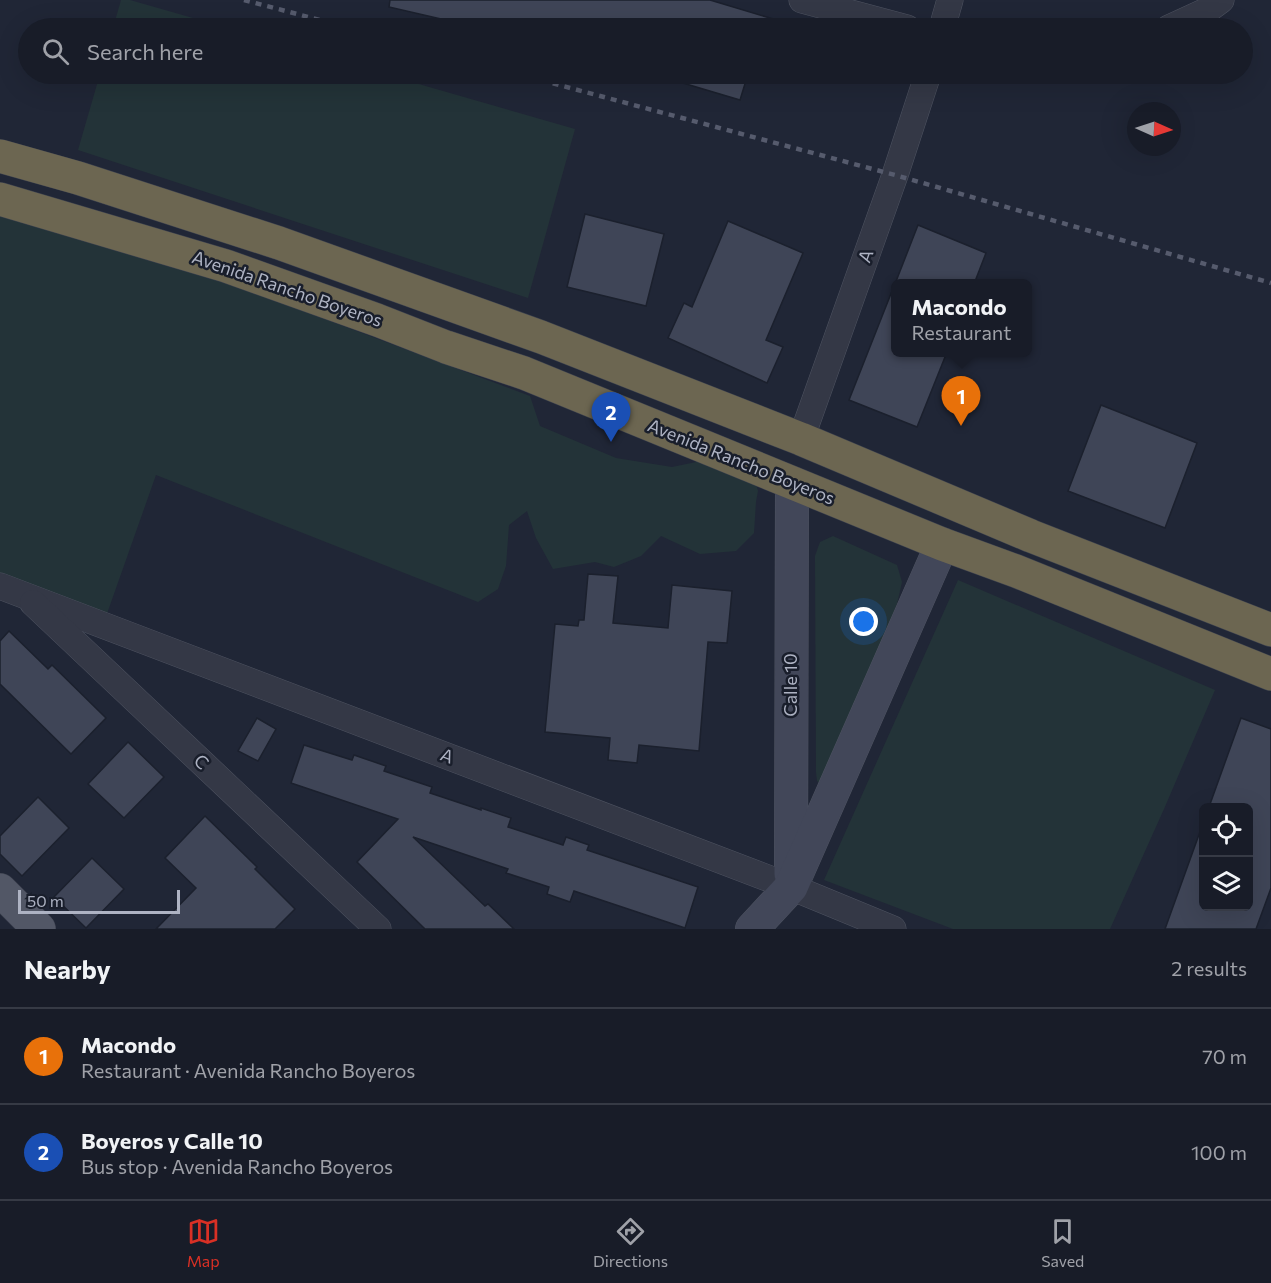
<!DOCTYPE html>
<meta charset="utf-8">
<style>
:root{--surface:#181c28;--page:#212530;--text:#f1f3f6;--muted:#9fa1a8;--line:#363a45;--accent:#d93025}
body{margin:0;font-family:Commissioner,sans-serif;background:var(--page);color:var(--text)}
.controls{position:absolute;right:18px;bottom:18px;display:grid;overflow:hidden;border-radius:9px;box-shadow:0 6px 24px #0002}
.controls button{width:54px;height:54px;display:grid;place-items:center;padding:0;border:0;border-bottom:2px solid var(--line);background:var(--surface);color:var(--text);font:30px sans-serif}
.compass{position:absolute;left:1127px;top:102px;width:54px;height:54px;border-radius:50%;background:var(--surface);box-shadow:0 6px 24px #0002;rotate:93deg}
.scale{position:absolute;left:18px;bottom:15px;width:162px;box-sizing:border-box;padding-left:6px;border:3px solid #aeb3c3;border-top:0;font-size:16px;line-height:21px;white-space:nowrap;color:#aeb3c3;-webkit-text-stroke:4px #191e2b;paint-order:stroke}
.you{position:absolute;left:864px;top:622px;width:21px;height:21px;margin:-15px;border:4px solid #fff;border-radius:50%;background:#1a73e8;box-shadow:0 0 0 9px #1a73e833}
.badge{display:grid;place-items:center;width:39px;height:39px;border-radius:50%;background:var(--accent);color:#fff;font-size:20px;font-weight:700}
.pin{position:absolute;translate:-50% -50px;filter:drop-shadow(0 2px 3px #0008)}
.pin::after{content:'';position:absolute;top:32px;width:21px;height:18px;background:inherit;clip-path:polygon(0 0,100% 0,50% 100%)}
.popup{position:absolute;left:891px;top:279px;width:141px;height:78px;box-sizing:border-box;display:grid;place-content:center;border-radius:9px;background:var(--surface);filter:drop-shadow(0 2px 4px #0005);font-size:20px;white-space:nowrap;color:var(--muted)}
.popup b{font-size:22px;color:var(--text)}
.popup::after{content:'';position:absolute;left:50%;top:100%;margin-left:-12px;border:12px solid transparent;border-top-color:var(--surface)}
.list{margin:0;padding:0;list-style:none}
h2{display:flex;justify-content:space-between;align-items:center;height:78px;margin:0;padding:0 24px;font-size:26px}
h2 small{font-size:20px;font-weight:400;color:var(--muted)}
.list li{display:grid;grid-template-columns:39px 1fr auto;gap:18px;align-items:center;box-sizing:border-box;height:96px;padding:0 24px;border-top:2px solid var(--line)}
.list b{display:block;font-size:22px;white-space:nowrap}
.list p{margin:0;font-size:20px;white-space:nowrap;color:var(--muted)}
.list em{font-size:20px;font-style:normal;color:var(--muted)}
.icon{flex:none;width:33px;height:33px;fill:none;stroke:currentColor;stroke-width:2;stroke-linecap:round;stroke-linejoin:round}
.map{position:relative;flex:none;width:1271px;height:929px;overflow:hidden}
.search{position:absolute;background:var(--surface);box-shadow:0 6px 24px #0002;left:18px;right:18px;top:18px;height:66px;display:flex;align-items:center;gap:15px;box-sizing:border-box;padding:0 21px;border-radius:33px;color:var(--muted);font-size:22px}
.sheet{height:270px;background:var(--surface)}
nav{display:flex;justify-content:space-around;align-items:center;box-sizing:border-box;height:84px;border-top:2px solid var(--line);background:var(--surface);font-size:16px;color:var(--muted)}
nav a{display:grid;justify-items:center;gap:3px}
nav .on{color:var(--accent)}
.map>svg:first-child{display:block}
.green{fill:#233338}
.building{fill:#3f4557;stroke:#1b202d;stroke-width:1.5}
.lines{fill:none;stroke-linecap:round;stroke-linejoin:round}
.street-casing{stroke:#4e5361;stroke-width:27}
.secondary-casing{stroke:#4e5361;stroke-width:34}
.primary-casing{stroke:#3d4250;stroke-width:34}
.highway-casing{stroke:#3b404e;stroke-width:34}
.street{stroke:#343846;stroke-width:26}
.secondary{stroke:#424759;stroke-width:33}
.primary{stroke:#525766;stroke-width:33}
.highway{stroke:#6c6651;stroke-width:33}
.rail{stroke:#565b6d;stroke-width:4.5;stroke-dasharray:6 6;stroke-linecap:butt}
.labels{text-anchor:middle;stroke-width:5;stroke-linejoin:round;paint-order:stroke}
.street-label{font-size:18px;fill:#aeb3c3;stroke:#191e2b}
</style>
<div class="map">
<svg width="1271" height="929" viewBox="0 0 1271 929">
<rect width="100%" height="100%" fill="#202636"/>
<!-- green -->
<g class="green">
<polygon points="121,0 130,0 228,28 113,28"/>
<polygon points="100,74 384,74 575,129 528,298 78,150"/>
<polygon points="0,216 239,287 530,396 540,426 616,458 672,467 701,461 755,480 758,491 756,502 754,533 736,551 700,554 661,536 641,556 614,567 595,562 553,569 536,538 527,511 509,525 506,566 498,589 478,602 156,475 103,625 0,586"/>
<polygon points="833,536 897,565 902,582 897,604 828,779 821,784 817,781 816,772 815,556 820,542"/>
<polygon points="958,580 1215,690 1164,809 1110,929 953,929 824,880"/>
</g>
<!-- building -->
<g class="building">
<polygon points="390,0 710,0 790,24 790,28 480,28 389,7"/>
<polygon points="667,74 748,74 740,100 666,78"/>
<polygon points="585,214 664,234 646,306 567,287"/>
<polygon points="728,221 803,253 766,340 783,347 767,383 668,338 684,303 692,307"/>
<polygon points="918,225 986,253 974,284 895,284"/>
<polygon points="894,286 895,352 947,352 917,427 849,400"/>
<polygon points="1101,405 1197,443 1165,528 1068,491"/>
<polygon points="588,574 618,576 613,623 668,628 672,585 732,591 727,643 708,642 699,751 639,745 637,763 608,760 610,738 545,732 555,624 578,626 579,620 584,620"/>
<polygon points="9,631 48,669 52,665 106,718 71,754 0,684 0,641"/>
<polygon points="257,718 276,729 258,761 238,751"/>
<polygon points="1241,718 1271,729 1271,888 1256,929 1165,929 1201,829 1203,830 1203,906 1248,906 1248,807 1209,807"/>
<polygon points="128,742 164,777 124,818 88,784"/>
<polygon points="304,745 352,760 354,755 386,766 384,771 432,787 430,793 481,810 481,808 511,818 508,827 563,845 566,837 589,845 587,850 698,887 685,928 574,891 570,902 547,894 549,887 506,873 508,869 413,837 485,906 488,904 514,929 425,929 357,862 398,819 291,783"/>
<polygon points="38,797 69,828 22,876 0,854 0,836"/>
<polygon points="205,816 257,867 255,869 295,909 275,929 156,929 196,888 165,858"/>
<polygon points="92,858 124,889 86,928 54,897"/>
</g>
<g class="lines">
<!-- street casing -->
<g class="street-casing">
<g id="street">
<polyline points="802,0 907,28"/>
<polyline points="942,28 950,0"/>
<polyline points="1169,28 1206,11 1221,0"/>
<polyline points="801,439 895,175 928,74"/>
<polyline points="0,586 791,887 893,929"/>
<polyline points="33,603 378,929"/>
</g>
</g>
<!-- secondary casing -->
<g class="secondary-casing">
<g id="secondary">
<polyline points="791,874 792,483"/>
<polyline points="752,929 791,887 942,544"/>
</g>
</g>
<!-- primary casing -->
<g class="primary-casing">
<polyline id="primary" points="0,890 39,929"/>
</g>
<!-- highway casing -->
<g class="highway-casing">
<g id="highway">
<polyline points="0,156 78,178 279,243 541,337 801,439 1031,536 1271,630"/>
<polyline points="0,199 226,266 377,320 446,347 524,373 942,544 1016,571 1271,674"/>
</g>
</g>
<!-- street -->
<use href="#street" class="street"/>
<!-- secondary -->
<use href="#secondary" class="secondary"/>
<!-- primary -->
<use href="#primary" class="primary"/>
<!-- highway -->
<use href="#highway" class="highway"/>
<!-- rail -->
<g class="rail">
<polyline points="244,0 350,28"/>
<polyline points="518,74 895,175 1271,283"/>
</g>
</g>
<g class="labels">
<!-- street labels -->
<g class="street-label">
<text transform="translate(866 256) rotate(-70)" y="6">A</text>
<text transform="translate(287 289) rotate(19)" y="6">Avenida Rancho Boyeros</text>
<text transform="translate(741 462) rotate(22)" y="6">Avenida Rancho Boyeros</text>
<text transform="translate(791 685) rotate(-90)" y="6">Calle 10</text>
<text transform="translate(447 756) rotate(21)" y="6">A</text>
<text transform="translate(201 762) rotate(43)" y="6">C</text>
</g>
</g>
</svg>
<div class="controls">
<button><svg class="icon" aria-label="locate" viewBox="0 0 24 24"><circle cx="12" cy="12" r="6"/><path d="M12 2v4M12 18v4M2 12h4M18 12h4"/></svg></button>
<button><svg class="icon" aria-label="layers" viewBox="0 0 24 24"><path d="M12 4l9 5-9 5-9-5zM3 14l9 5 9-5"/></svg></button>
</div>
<svg class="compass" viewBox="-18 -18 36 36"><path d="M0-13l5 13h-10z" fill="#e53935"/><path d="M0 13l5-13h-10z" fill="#9fa1a8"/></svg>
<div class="scale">50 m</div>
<div class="you"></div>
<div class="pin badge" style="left:961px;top:426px;background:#e8710a">1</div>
<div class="popup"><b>Macondo</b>Restaurant</div>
<div class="pin badge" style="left:611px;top:442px;background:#1a4fb4">2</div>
<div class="search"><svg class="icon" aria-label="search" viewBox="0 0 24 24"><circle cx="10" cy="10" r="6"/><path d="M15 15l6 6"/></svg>Search here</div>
</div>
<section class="sheet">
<h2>Nearby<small>2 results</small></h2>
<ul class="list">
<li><span class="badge" style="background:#e8710a">1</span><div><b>Macondo</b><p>Restaurant · Avenida Rancho Boyeros</p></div><em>70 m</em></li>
<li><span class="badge" style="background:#1a4fb4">2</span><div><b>Boyeros y Calle 10</b><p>Bus stop · Avenida Rancho Boyeros</p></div><em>100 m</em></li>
</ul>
</section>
<nav>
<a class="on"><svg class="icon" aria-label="map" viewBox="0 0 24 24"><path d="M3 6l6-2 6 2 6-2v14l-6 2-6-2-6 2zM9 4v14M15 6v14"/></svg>Map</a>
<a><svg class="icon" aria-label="directions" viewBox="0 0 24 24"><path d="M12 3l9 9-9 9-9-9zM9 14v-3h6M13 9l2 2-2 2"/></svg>Directions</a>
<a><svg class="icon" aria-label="saved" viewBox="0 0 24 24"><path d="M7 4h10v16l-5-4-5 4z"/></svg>Saved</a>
</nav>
